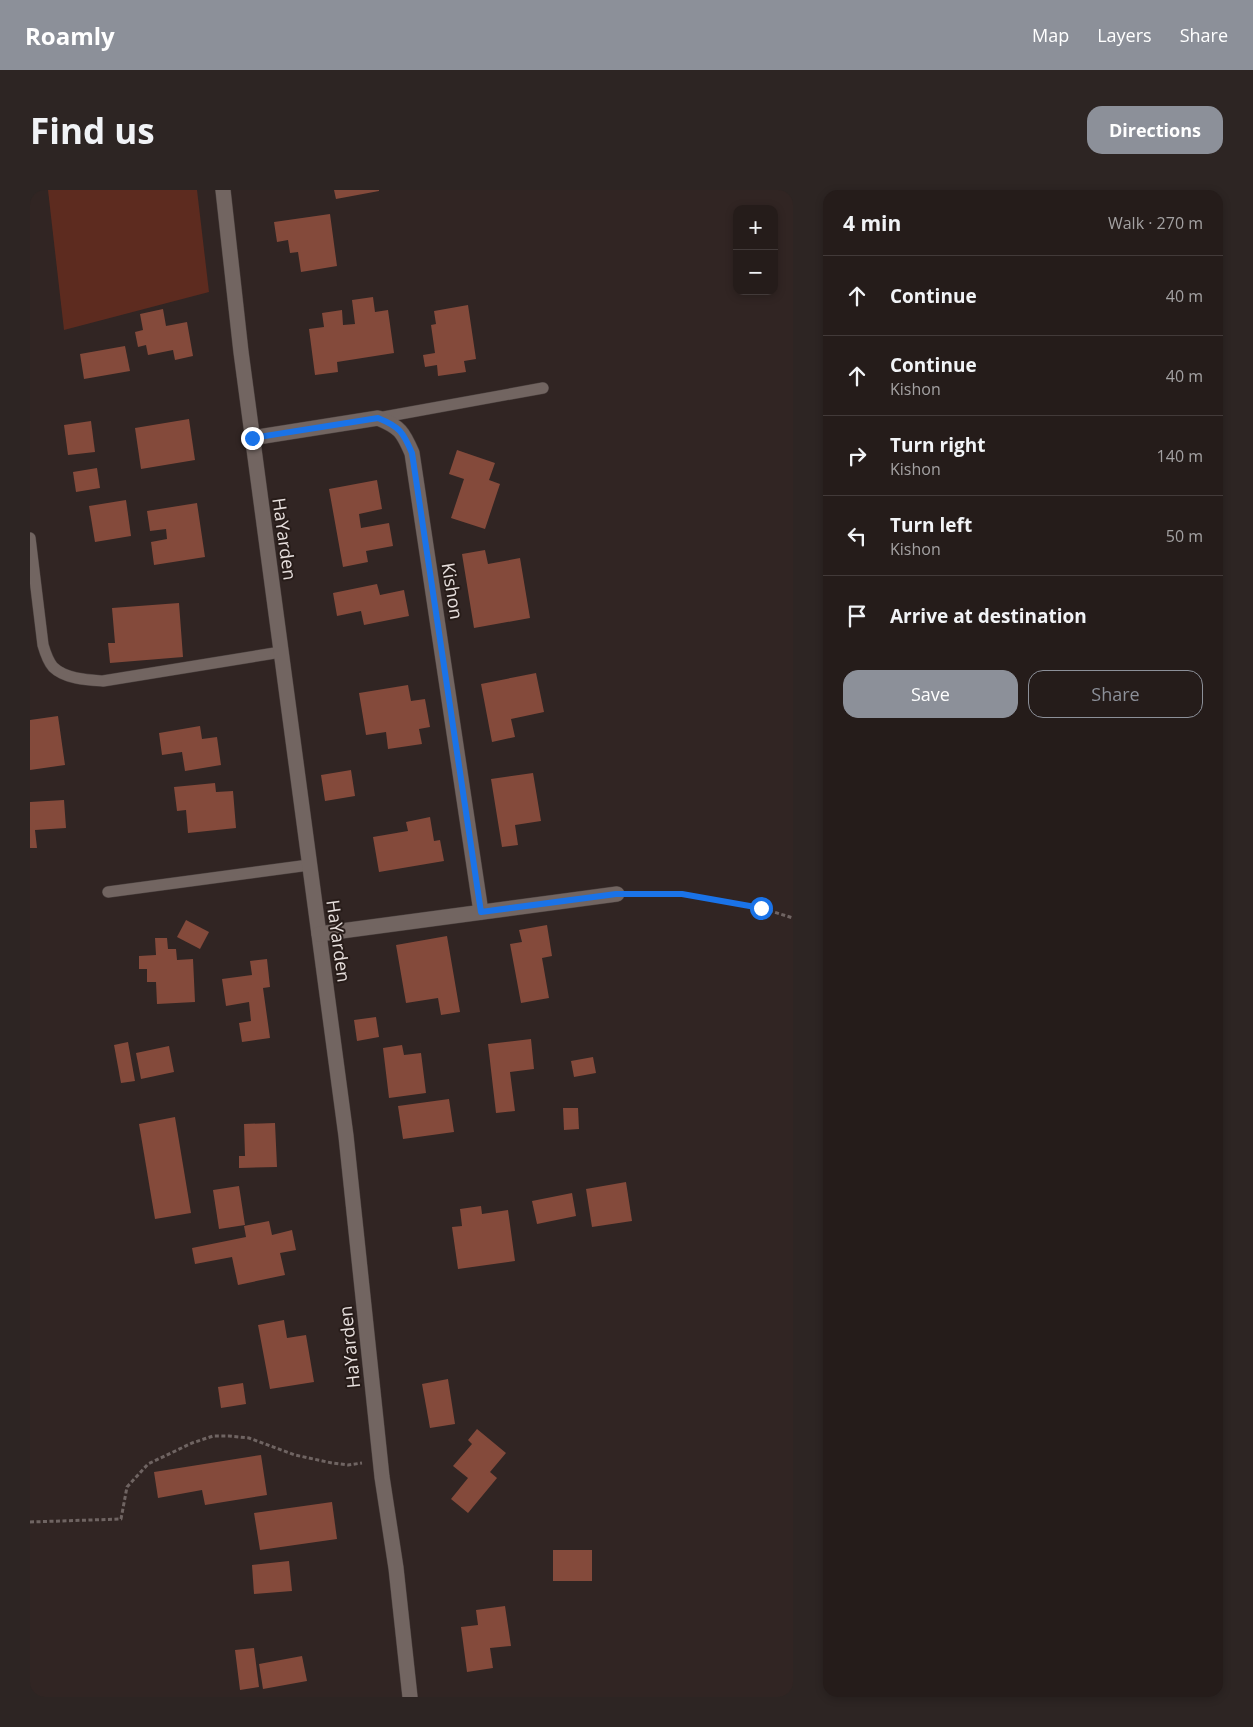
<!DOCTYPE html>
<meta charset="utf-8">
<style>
:root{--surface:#251c1a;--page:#2d2523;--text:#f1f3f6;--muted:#a3a1a2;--line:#423a39;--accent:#8c9099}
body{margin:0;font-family:"Open Sans",sans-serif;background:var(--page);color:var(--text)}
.controls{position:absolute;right:15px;top:15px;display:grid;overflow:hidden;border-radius:10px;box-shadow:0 2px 8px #0003}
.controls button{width:45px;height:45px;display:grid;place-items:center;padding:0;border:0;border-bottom:1px solid var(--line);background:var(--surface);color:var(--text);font:25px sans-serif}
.stop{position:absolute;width:15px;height:15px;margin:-11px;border:4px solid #1a73e8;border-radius:50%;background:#fff}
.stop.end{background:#1a73e8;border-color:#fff;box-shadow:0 1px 5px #0008}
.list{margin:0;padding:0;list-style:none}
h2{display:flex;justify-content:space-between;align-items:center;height:65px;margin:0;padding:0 20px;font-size:21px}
h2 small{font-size:16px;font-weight:400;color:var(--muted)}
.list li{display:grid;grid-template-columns:32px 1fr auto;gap:15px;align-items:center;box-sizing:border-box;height:80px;padding:0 20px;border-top:1px solid var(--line)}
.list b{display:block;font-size:19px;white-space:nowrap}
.list p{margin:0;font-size:16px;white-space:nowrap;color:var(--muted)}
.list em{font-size:16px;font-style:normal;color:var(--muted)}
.actions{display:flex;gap:10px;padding:15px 20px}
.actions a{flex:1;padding:11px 0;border:1px solid var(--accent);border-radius:15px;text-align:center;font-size:18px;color:var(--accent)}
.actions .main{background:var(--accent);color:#fff}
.icon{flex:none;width:28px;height:28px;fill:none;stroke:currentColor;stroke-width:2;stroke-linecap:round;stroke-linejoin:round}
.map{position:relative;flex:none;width:763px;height:1507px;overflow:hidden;border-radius:15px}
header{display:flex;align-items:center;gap:30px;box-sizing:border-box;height:70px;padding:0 25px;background:var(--accent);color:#fff}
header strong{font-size:24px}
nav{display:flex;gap:28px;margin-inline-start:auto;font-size:18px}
.intro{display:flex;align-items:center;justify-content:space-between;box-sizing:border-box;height:120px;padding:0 30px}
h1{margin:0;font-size:35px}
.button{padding:12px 22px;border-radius:15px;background:var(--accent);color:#fff;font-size:18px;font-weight:700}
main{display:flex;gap:30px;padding:0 30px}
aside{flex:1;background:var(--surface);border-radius:15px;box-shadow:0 2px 8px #0003}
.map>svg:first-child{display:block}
.green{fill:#5d2b1f}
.building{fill:#844a3b}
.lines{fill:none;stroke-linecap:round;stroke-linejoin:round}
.lane-casing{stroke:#4a403e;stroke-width:12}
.street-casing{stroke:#4a403e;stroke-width:16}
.path{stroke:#6f6462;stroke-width:3;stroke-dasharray:4 2.5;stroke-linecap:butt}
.lane{stroke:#726561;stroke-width:11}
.street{stroke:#726561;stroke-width:15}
.route{stroke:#1a73e8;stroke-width:6}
.labels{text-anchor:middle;stroke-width:4;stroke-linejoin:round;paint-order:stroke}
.street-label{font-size:18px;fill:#e7dfdd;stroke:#271c19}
</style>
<header>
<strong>Roamly</strong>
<nav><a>Map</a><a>Layers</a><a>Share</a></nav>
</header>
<div class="intro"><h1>Find us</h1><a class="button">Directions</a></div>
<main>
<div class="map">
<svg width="763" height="1507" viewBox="0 0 763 1507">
<rect width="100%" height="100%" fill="#312523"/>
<!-- green -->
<polygon class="green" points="18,0 167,0 179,102 34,140"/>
<!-- building -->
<g class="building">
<polygon points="304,0 349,0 349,1 306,9"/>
<polygon points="300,24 307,76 271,82 268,62 260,63 258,50 247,52 244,32"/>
<polygon points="343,107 345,122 358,120 364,163 307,172 308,182 285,185 279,139 294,137 292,123 312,120 313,135 325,134 322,110"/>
<polygon points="438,115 446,169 434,171 436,182 408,186 407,175 395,177 393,165 405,163 401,135 406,134 404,121"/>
<polygon points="133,119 136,136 157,132 163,166 145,170 143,160 118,165 116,155 108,157 105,142 113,140 110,124"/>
<polygon points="95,156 100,181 54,189 50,164"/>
<polygon points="159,229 165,270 111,279 105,238"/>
<polygon points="61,231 65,262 38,265 34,235"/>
<polygon points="427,260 465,273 459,290 470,294 455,339 421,328 434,289 419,284"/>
<polygon points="67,278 70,298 46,302 43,282"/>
<polygon points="347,290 352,319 329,324 331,338 359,333 363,356 336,361 338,372 313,377 299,299"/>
<polygon points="96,310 101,346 65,352 59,316"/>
<polygon points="167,313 175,367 124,375 121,352 137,349 136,339 120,341 117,321"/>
<polygon points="455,360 458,374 490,368 500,428 444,438 432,364"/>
<polygon points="347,394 350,405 374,400 379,426 334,435 331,421 307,426 303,403"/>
<polygon points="149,413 153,467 80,473 78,453 85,453 82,418"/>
<polygon points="506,483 514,522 481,529 485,547 462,552 451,494"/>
<polygon points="378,495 381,511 395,509 400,537 389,539 392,554 358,559 356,542 336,545 329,503"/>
<polygon points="28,526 35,575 0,580 0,530"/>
<polygon points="170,536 172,549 187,547 191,575 155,581 152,562 132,565 129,543"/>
<polygon points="321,580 325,606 295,611 291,585"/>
<polygon points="503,583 511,631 485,635 488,655 472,657 461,589"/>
<polygon points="185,593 186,602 203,601 206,638 158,643 156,620 147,621 144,597"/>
<polygon points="34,610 36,638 5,640 7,658 0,658 0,612"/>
<polygon points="400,627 404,651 410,650 414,671 349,682 343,647 378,641 376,632"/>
<polygon points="156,730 179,742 170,759 147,747"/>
<polygon points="517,735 522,766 512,768 519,808 491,813 480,754 492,752 489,740"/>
<polygon points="417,746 430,822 411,825 408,808 376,813 366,755"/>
<polygon points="125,748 137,748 138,759 146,759 147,770 163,769 165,812 127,814 126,792 117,792 117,779 109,779 109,766 126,765"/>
<polygon points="237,769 240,797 233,798 240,848 212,852 209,833 221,831 219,812 196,816 192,789 222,785 220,771"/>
<polygon points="346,827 349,847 327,851 324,830"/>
<polygon points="501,849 504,879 480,882 485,921 466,923 458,854"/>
<polygon points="98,852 105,891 91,893 84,855"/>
<polygon points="372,855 374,865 391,863 396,903 359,908 353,858"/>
<polygon points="139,856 144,882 111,889 106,863"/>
<polygon points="563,867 566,883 544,887 541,871"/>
<polygon points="419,909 424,942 373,949 368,916"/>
<polygon points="533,918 548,918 549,939 534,940"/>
<polygon points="145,927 161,1023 125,1029 109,934"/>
<polygon points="245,933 247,977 209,978 209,966 215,966 214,934"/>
<polygon points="596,992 602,1031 562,1037 556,999"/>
<polygon points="209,996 215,1035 189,1039 183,1000"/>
<polygon points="542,1003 546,1026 507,1034 502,1011"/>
<polygon points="451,1016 452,1024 478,1020 485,1071 428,1079 422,1037 432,1036 430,1019"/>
<polygon points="239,1031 242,1045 262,1040 266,1060 250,1063 255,1085 208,1095 202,1067 165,1074 162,1058 216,1047 214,1036"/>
<polygon points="254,1130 257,1148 276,1145 284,1192 240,1199 228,1135"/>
<polygon points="418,1189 425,1234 400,1238 392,1194"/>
<polygon points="213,1193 216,1214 191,1218 188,1197"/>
<polygon points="447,1239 476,1263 460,1282 467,1288 438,1323 421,1309 438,1288 423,1276 442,1254 438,1250"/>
<polygon points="231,1265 237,1305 175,1315 172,1300 128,1308 124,1282"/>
<polygon points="302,1312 307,1349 230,1360 224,1323"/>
<rect x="523" y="1360" width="39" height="31"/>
<polygon points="259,1371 262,1401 224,1404 222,1375"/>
<polygon points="475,1416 481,1456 460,1458 463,1478 437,1482 431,1437 448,1435 446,1420"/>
<polygon points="224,1458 229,1497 210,1500 205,1460"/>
<polygon points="272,1466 277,1491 233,1499 229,1474"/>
</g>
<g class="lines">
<!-- lane casing -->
<g class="lane-casing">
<g id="lane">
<polyline points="348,228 513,198"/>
<path d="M 0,348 L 13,455 C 15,462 18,471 23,477 C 35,489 58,490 73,491 L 251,462"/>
<polyline points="78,702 279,675"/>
</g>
</g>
<!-- street casing -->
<g class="street-casing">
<g id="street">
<polyline points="193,0 211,162 316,946 352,1287 366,1378 380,1507"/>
<path d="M 222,248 L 348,228 C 370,237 373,242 382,263 L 451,722"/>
<polyline points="289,744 587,704"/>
</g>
</g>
<!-- path -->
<g class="path">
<polyline points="604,704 652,704 731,718 763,728"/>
<polyline points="0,1332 91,1329 97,1297 118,1274 162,1253 183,1246 199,1246 219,1248 265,1265 302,1273 318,1275 332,1273"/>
</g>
<!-- lane -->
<use href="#lane" class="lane"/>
<!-- street -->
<use href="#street" class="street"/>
</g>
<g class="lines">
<!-- route -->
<path class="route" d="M 222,248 L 348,228 C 370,237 373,242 382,263 L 451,722 L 586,704 L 652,704 L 731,718"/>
</g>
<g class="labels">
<!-- street labels -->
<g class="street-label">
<text transform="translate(254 349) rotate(82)" y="6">HaYarden</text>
<text transform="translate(422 401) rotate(81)" y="6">Kishon</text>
<text transform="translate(308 751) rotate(82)" y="6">HaYarden</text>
<text transform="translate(320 1157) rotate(-96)" y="6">HaYarden</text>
</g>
</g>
</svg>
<div class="controls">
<button>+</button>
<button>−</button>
</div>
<div class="stop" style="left:731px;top:718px"></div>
<div class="stop end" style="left:222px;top:248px"></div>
</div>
<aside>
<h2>4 min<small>Walk · 270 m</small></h2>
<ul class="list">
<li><svg class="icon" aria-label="ahead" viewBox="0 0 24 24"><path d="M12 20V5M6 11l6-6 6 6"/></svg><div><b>Continue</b></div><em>40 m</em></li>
<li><svg class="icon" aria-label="ahead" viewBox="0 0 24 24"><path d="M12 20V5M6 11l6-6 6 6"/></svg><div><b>Continue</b><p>Kishon</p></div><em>40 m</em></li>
<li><svg class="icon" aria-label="right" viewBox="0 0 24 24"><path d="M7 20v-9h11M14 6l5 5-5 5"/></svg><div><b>Turn right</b><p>Kishon</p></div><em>140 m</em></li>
<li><svg class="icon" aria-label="left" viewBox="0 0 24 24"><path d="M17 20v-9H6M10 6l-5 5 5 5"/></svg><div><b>Turn left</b><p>Kishon</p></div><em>50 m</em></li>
<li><svg class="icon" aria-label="arrive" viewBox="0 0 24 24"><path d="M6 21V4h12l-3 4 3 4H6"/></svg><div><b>Arrive at destination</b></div></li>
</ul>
<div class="actions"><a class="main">Save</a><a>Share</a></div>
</aside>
</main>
